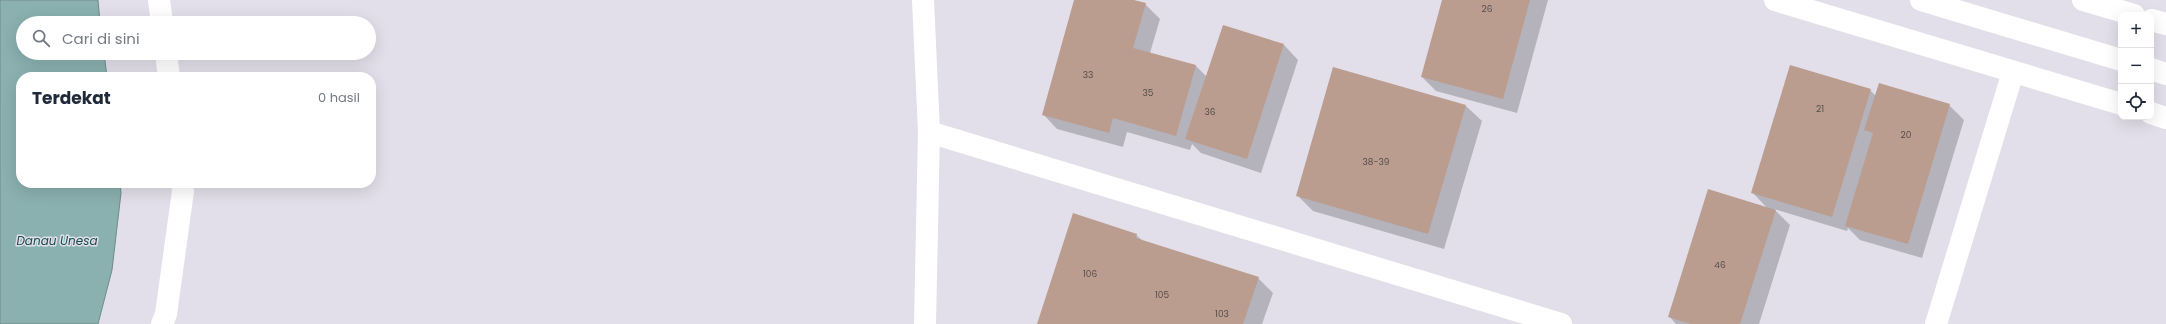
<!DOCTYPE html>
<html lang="id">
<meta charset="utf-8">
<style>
:root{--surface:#fff;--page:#f2f2f3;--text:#1f2937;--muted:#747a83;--line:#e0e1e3}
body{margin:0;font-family:Poppins,sans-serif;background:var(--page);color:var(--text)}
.controls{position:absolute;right:12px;top:12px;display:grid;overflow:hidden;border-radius:8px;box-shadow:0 4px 16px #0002}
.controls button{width:36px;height:36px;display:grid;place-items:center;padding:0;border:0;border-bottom:1px solid var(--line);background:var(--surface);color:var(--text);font:20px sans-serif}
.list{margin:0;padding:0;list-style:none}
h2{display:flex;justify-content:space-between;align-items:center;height:52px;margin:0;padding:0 16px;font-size:17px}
h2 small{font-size:13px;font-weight:400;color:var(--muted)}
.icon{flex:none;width:22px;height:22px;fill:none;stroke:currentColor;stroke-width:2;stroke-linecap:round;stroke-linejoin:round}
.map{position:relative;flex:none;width:2166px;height:324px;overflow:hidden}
.search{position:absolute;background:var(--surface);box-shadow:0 4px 16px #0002;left:16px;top:16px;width:360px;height:44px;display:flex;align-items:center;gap:10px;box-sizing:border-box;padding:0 14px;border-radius:22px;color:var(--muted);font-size:15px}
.panel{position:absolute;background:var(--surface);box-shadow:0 4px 16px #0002;left:16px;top:72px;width:360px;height:116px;border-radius:16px}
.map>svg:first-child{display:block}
.water{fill:#8ab0b0;stroke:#708a8b}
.shadow{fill:#0003}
.building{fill:#bb9d8f}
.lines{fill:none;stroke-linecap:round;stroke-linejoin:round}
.street{stroke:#fff;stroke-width:22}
.secondary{stroke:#fff;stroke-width:22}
.labels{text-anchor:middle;stroke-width:3;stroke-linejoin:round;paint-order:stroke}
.number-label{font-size:9px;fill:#554d4c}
.water-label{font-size:12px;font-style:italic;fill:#134b4d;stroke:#e2dfea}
</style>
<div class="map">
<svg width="2166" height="324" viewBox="0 0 2166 324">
<rect width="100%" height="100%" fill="#e2dfea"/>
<!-- water -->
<polygon class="water" points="0,0 98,0 100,23 23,23 23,53 104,53 107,77 21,77 21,183 120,183 121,193 112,270 98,324 0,324"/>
<!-- shadow -->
<g class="shadow">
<polygon points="1075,0 1130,0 1145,4 1160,19 1150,53 1196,66 1207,77 1284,45 1298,60 1261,173 1201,153 1192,144 1190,150 1127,132 1123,147 1057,129 1043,114"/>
<polygon points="1443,0 1548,0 1517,113 1436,91 1422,77"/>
<polygon points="1870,90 1876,96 1949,105 1964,120 1922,258 1860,240 1848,228 1847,231 1774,209 1790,225 1759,324 1676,324 1669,316 1768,209 1753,193"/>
<polygon points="1466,106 1482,121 1444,249 1313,211 1297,195"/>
<polygon points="1136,235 1143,241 1258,278 1273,293 1262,324 1038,324"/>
</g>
<!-- building -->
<g class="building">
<polygon points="1074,0 1134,0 1146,3 1133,48 1196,65 1176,136 1113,118 1109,133 1042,115"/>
<polygon points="1442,0 1530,0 1503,99 1421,77"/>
<polygon points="1223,25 1284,44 1247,159 1185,139"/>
<polygon points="1790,65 1871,89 1832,217 1751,193"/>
<polygon points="1333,67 1466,105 1428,234 1296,196"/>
<polygon points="1879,83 1950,104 1908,244 1845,226 1873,133 1864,130"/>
<polygon points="1708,189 1776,210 1740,324 1691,324 1668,317"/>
<polygon points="1073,213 1137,234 1136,238 1259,277 1243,324 1037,324"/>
</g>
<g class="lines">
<!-- street -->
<g class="street">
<polyline points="923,0 929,132 925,324"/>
<polyline points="1775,0 2121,104"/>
<polyline points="1921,0 2121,60"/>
<polyline points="2083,0 2134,15"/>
<polyline points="2151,20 2166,24"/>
<polyline points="2151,69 2166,74"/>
<polyline points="2151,113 2166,118"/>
<polyline points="929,132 1561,324"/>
<polyline points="1936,324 2013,72"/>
</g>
<!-- secondary -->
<g class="secondary">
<polyline points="159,0 162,23"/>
<polyline points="166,53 169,77"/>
<polyline points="162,324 166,314 183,191 182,183"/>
</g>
</g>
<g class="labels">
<!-- number labels -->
<g class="number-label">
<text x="1487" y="12">26</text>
<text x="1088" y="78">33</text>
<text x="1148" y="96">35</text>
<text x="1820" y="112">21</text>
<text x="1210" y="115">36</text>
<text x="1906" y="138">20</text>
<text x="1376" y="165">38-39</text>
<text x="1720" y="268">46</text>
<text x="1090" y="277">106</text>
<text x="1162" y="298">105</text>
<text x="1222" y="317">103</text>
</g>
<!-- water labels -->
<g class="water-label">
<text x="57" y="245">Danau Unesa</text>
</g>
</g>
</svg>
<div class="controls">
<button>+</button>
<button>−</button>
<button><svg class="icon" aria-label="locate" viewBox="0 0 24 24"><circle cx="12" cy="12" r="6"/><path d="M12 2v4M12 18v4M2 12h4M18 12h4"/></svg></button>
</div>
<div class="search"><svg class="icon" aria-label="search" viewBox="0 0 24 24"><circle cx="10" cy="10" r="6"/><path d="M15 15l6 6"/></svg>Cari di sini</div>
<section class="panel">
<h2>Terdekat<small>0 hasil</small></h2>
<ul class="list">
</ul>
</section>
</div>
